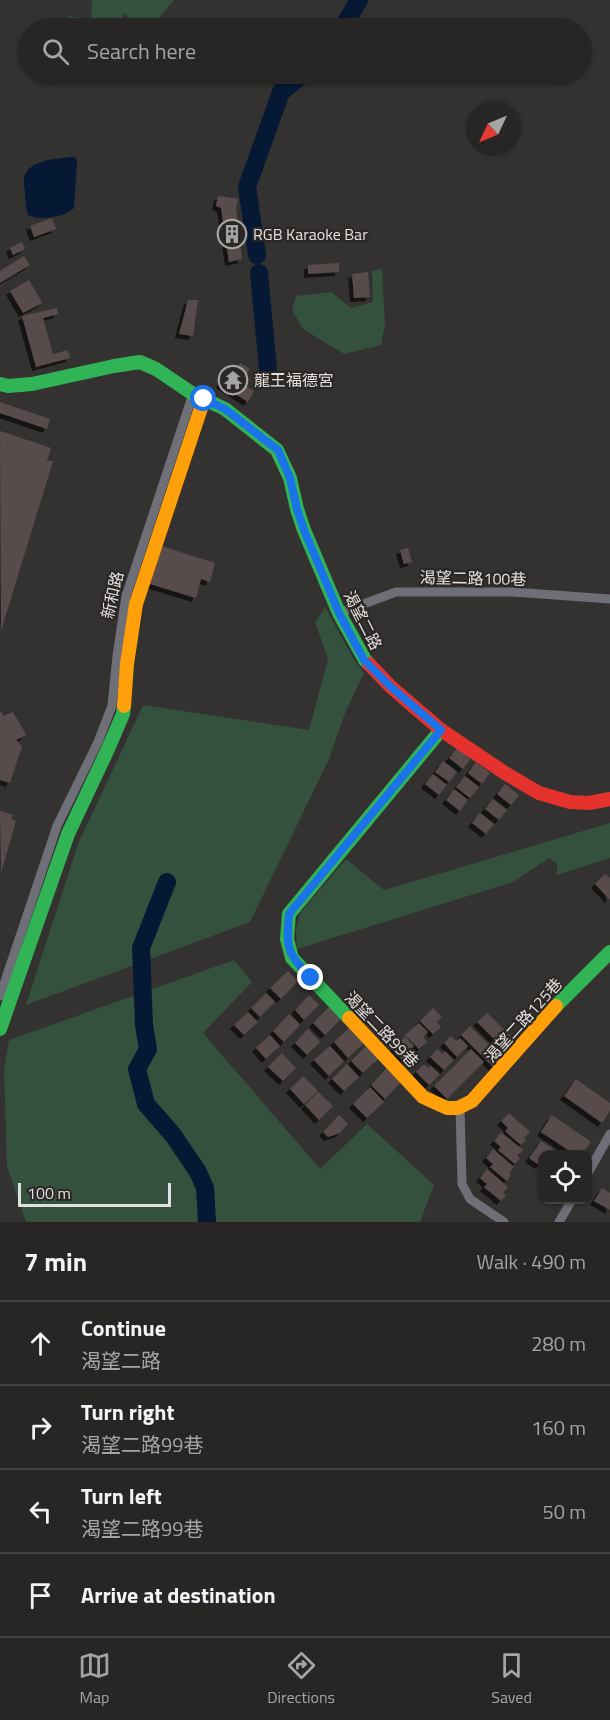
<!DOCTYPE html>
<meta charset="utf-8">
<style>
:root{--surface:#272624;--page:#333231;--text:#f1f3f6;--muted:#a4a5a6;--line:#434341;--accent:#a5a3a2}
body{margin:0;font-family:"Titillium Web","Noto Sans TC",sans-serif;background:var(--page);color:var(--text)}
.controls{position:absolute;right:18px;bottom:18px;display:grid;overflow:hidden;border-radius:12px;box-shadow:0 2px 4px #0004}
.controls button{width:54px;height:54px;display:grid;place-items:center;padding:0;border:0;border-bottom:2px solid var(--line);background:var(--surface);color:var(--text);font:30px sans-serif}
.compass{position:absolute;left:466px;top:102px;width:54px;height:54px;border-radius:50%;background:var(--surface);box-shadow:0 2px 4px #0004;rotate:226deg}
.scale{position:absolute;left:18px;bottom:15px;width:153px;box-sizing:border-box;padding-left:6px;border:3px solid #e2e0df;border-top:0;font-size:16px;line-height:21px;white-space:nowrap;color:#e2e0df;-webkit-text-stroke:4px #2b2725;paint-order:stroke}
.stop{position:absolute;width:18px;height:18px;margin:-14px;border:4px solid #1a73e8;border-radius:50%;background:#fff}
.stop.end{background:#1a73e8;border-color:#fff;box-shadow:0 2px 6px #0008}
.list{margin:0;padding:0;list-style:none}
h2{display:flex;justify-content:space-between;align-items:center;height:78px;margin:0;padding:0 24px;font-size:26px}
h2 small{font-size:20px;font-weight:400;color:var(--muted)}
.list li{display:grid;grid-template-columns:39px 1fr auto;gap:18px;align-items:center;box-sizing:border-box;height:84px;padding:0 24px;border-top:2px solid var(--line)}
.list b{display:block;font-size:22px;white-space:nowrap}
.list p{margin:0;font-size:20px;white-space:nowrap;color:var(--muted)}
.list em{font-size:20px;font-style:normal;color:var(--muted)}
.icon{flex:none;width:33px;height:33px;fill:none;stroke:currentColor;stroke-width:2;stroke-linecap:round;stroke-linejoin:round}
.map{position:relative;flex:none;width:610px;height:1222px;overflow:hidden}
.search{position:absolute;background:var(--surface);box-shadow:0 2px 4px #0004;left:18px;right:18px;top:18px;height:66px;display:flex;align-items:center;gap:15px;box-sizing:border-box;padding:0 21px;border-radius:33px;color:var(--muted);font-size:22px}
.sheet{height:414px;background:var(--surface)}
nav{display:flex;justify-content:space-around;align-items:center;box-sizing:border-box;height:84px;border-top:2px solid var(--line);background:var(--surface);font-size:16px;color:var(--muted)}
nav a{display:grid;justify-items:center;gap:3px}
nav .on{color:var(--accent)}
.map>svg:first-child{display:block}
.green{fill:#33513d}
.water{fill:#051934}
.lines{fill:none;stroke-linecap:round;stroke-linejoin:round}
.river{stroke:#051934;stroke-width:18}
.building{fill:#594c4c;filter:url(#shadow)}
.street{stroke:#6e6f77;stroke-width:9}
.fast{stroke:#30b455;stroke-width:14}
.slow{stroke:#ff9f0a;stroke-width:14}
.jam{stroke:#e5322d;stroke-width:14}
.route{stroke:#1a73e8;stroke-width:8}
.labels{text-anchor:middle;stroke-width:4.5;stroke-linejoin:round;paint-order:stroke}
.poi-label{font-size:16px;fill:#e2e0df;stroke:#2b2725;text-anchor:start}
.street-label{font-size:16px;fill:#e2e0df;stroke:#2b2725}
</style>
<div class="map">
<svg width="610" height="1222" viewBox="0 0 610 1222">
<defs>
<filter id="shadow"><feDropShadow dx="-4" dy="4" stdDeviation="0" flood-color="#0009"/></filter>
</defs>
<rect width="100%" height="100%" fill="#343230"/>
<!-- green -->
<g class="green">
<polygon points="92,0 174,0 150,28 142,28 124,13 118,28 63,28 68,16 91,20"/>
<polygon points="382,269 385,324 381,345 344,354 303,329 292,310 296,296 331,292 351,308 373,302 372,271"/>
<polygon points="325,607 353,658 364,673 345,713 329,759 250,922 26,1005 78,844 143,705 309,730 328,659 315,622"/>
<polygon points="610,823 610,858 557,875 557,864 549,858 513,882 297,949 296,930 300,913 346,859 384,890"/>
<polygon points="234,960 252,982 203,1033 320,1169 367,1124 434,1185 420,1222 26,1222 7,1166 4,1069 9,1040"/>
</g>
<!-- water -->
<path class="water" d="M 72,157 L 75,157 L 77,161 L 74,208 C 63,218 43,220 29,216 C 25,209 26,201 25,193 C 25,189 23,183 24,179 C 27,159 57,159 72,157 Z"/>
<g class="lines">
<!-- river -->
<g class="river">
<polyline points="342,28 359,0"/>
<polyline points="257,255 247,187 281,92 304,74"/>
<polyline points="259,273 268,369"/>
<polyline points="167,882 141,948 144,1025 148,1049 137,1069 146,1104 173,1135 198,1172 205,1188 207,1222"/>
</g>
</g>
<!-- building -->
<g class="building">
<polygon points="218,196 238,199 236,208 242,259 229,262 221,208 216,206"/>
<polygon points="52,218 56,229 34,237 30,226"/>
<polygon points="22,242 25,249 13,255 10,248"/>
<polygon points="24,256 30,265 0,283 0,271"/>
<polygon points="339,263 339,272 308,274 308,265"/>
<polygon points="368,272 370,297 354,298 352,274"/>
<polygon points="29,280 42,303 23,313 10,291"/>
<polygon points="188,300 198,300 193,336 179,334"/>
<polygon points="57,308 58,314 43,318 53,354 68,350 70,358 36,367 22,316"/>
<polygon points="240,363 250,369 241,383 254,391 248,402 220,384 226,375 231,378"/>
<polygon points="0,402 50,419 47,429 0,413"/>
<polygon points="0,431 51,448 47,461 53,461 1,631"/>
<polygon points="161,546 215,563 210,582 201,579 196,598 150,584"/>
<polygon points="408,548 412,562 404,564 400,550"/>
<polygon points="0,710 3,716 13,712 26,735 16,740 22,746 10,783 0,780"/>
<polygon points="457,748 471,758 463,769 449,758"/>
<polygon points="443,761 457,772 449,782 435,772"/>
<polygon points="476,762 490,773 482,784 468,773"/>
<polygon points="433,774 447,785 439,795 425,784"/>
<polygon points="465,776 479,787 470,798 456,787"/>
<polygon points="505,784 519,795 511,805 497,794"/>
<polygon points="454,789 468,800 460,811 446,800"/>
<polygon points="493,799 507,810 499,820 485,809"/>
<polygon points="0,811 13,815 11,819 16,821 1,873"/>
<polygon points="480,813 494,824 486,834 472,823"/>
<polygon points="605,874 610,878 610,900 595,884"/>
<polygon points="288,971 298,981 281,999 270,988"/>
<polygon points="266,993 275,1002 260,1017 251,1008"/>
<polygon points="309,995 319,1005 304,1020 295,1010"/>
<polygon points="329,1007 341,1019 325,1035 313,1023"/>
<polygon points="433,1008 442,1017 437,1022 441,1027 433,1034 420,1021"/>
<polygon points="248,1012 258,1022 244,1035 234,1025"/>
<polygon points="487,1013 514,1039 504,1049 477,1022"/>
<polygon points="289,1014 300,1025 284,1042 273,1031"/>
<polygon points="419,1023 428,1032 423,1037 427,1042 419,1049 405,1035"/>
<polygon points="470,1026 502,1058 493,1067 461,1035"/>
<polygon points="349,1028 364,1043 348,1058 334,1042"/>
<polygon points="308,1029 320,1042 307,1055 295,1043"/>
<polygon points="270,1035 280,1046 266,1059 256,1048"/>
<polygon points="405,1036 414,1046 409,1051 413,1055 405,1063 392,1049"/>
<polygon points="451,1036 456,1041 460,1038 468,1046 457,1057 444,1043"/>
<polygon points="330,1046 344,1061 329,1076 314,1060"/>
<polygon points="366,1046 378,1059 363,1073 351,1061"/>
<polygon points="438,1049 442,1054 445,1051 454,1060 444,1070 430,1057"/>
<polygon points="471,1049 484,1062 447,1099 434,1086"/>
<polygon points="282,1053 296,1068 283,1081 268,1067"/>
<polygon points="347,1064 359,1077 344,1091 332,1079"/>
<polygon points="424,1064 428,1068 431,1066 440,1074 429,1085 416,1072"/>
<polygon points="387,1068 401,1082 385,1099 371,1085"/>
<polygon points="303,1076 318,1091 304,1104 290,1089"/>
<polygon points="576,1079 610,1103 610,1111 602,1123 564,1096"/>
<polygon points="370,1087 384,1102 367,1118 353,1104"/>
<polygon points="318,1092 333,1106 319,1120 305,1105"/>
<polygon points="509,1113 530,1132 524,1138 526,1140 521,1145 505,1131 508,1128 501,1121"/>
<polygon points="339,1115 348,1124 340,1133 328,1137 323,1132"/>
<polygon points="552,1115 591,1142 582,1154 574,1154 541,1132"/>
<polygon points="501,1132 523,1150 517,1156 520,1158 515,1164 498,1150 501,1147 494,1141"/>
<polygon points="541,1141 561,1154 542,1154 542,1164 541,1163 539,1165 529,1158"/>
<polygon points="493,1149 514,1167 509,1173 511,1175 507,1181 490,1167 493,1164 486,1158"/>
<polygon points="487,1169 508,1187 503,1193 506,1195 501,1201 484,1187 487,1184 480,1178"/>
<polygon points="602,1188 610,1193 610,1210 594,1201"/>
</g>
<g class="lines">
<!-- street -->
<g class="street">
<polyline points="339,613 396,592 513,592 610,599"/>
<polyline points="0,996 57,826 98,742 112,706 117,656 126,596 193,394"/>
<polyline points="460,1108 462,1184 470,1199 504,1222"/>
<polyline points="588,1173 610,1134"/>
<polyline points="559,1222 572,1200"/>
</g>
<!-- fast -->
<g class="fast">
<polyline points="0,384 8,386 32,384 114,366 140,362 156,369 193,394 225,409 277,450 290,478 297,509 304,530 339,613 365,660 369,664"/>
<polyline points="556,1006 610,952"/>
<polyline points="349,1018 292,958 287,939 289,914 441,730"/>
<polyline points="0,1029 68,834 108,749 123,714 124,706"/>
</g>
<!-- slow -->
<g class="slow">
<polyline points="124,706 127,664 136,604 204,399"/>
<polyline points="349,1018 423,1097 447,1108 458,1108 472,1101 556,1006"/>
</g>
<!-- jam -->
<polyline class="jam" points="369,664 391,687 441,730 505,773 539,793 570,802 589,803 610,799"/>
</g>
<g class="lines">
<!-- route -->
<path class="route" d="M 204,399 L 225,409 L 278,450 L 290,478 L 297,509 L 304,530 L 339,613 L 364,660 L 391,687 L 441,730 L 289,914 C 286,950 287,952 311,978"/>
</g>
<!-- icons -->
<defs>
<g id="building-ring" transform="scale(1.5)"><circle r="9.5" fill="#2b2725" stroke="#a5a3a2" stroke-width="1.5"/><path d="M-4-6H4V6H1V3H-1V6H-4ZM-2.5-4.3h1.7v1.8h-1.7ZM.8-4.3h1.7v1.8H.8ZM-2.5-1h1.7V.8h-1.7ZM.8-1h1.7V.8H.8Z" fill="#a5a3a2"/></g>
<g id="temple-ring" transform="scale(1.5)"><circle r="9.5" fill="#2b2725" stroke="#a5a3a2" stroke-width="1.5"/><path d="M0-6L5-2H3V0L6.5 2.5H4V6H1.5V3h-3V6H-4V2.5H-6.5L-3 0V-2H-5Z" fill="#a5a3a2"/></g>
</defs>
<g fill-rule="evenodd">
<use href="#building-ring" x="232" y="234"/>
<use href="#temple-ring" x="233" y="380"/>
</g>
<g class="labels">
<!-- poi labels -->
<g class="poi-label">
<text x="253" y="240">RGB Karaoke Bar</text>
<text x="254" y="386">龍王福德宮</text>
</g>
<!-- street labels -->
<g class="street-label">
<text transform="translate(473 578) rotate(1)" y="6">渴望二路100巷</text>
<text transform="translate(112 595) rotate(-77)" y="6">新和路</text>
<text transform="translate(363 620) rotate(63)" y="6">渴望二路</text>
<text transform="translate(523 1020) rotate(-48)" y="6">渴望二路125巷</text>
<text transform="translate(382 1029) rotate(46)" y="6">渴望二路99巷</text>
</g>
</g>
</svg>
<div class="controls">
<button><svg class="icon" aria-label="locate" viewBox="0 0 24 24"><circle cx="12" cy="12" r="6"/><path d="M12 2v4M12 18v4M2 12h4M18 12h4"/></svg></button>
</div>
<svg class="compass" viewBox="-18 -18 36 36"><path d="M0-13l5 13h-10z" fill="#e53935"/><path d="M0 13l5-13h-10z" fill="#a4a5a6"/></svg>
<div class="scale">100 m</div>
<div class="stop" style="left:204px;top:399px"></div>
<div class="stop end" style="left:311px;top:978px"></div>
<div class="search"><svg class="icon" aria-label="search" viewBox="0 0 24 24"><circle cx="10" cy="10" r="6"/><path d="M15 15l6 6"/></svg>Search here</div>
</div>
<section class="sheet">
<h2>7 min<small>Walk · 490 m</small></h2>
<ul class="list">
<li><svg class="icon" aria-label="ahead" viewBox="0 0 24 24"><path d="M12 20V5M6 11l6-6 6 6"/></svg><div><b>Continue</b><p>渴望二路</p></div><em>280 m</em></li>
<li><svg class="icon" aria-label="right" viewBox="0 0 24 24"><path d="M7 20v-9h11M14 6l5 5-5 5"/></svg><div><b>Turn right</b><p>渴望二路99巷</p></div><em>160 m</em></li>
<li><svg class="icon" aria-label="left" viewBox="0 0 24 24"><path d="M17 20v-9H6M10 6l-5 5 5 5"/></svg><div><b>Turn left</b><p>渴望二路99巷</p></div><em>50 m</em></li>
<li><svg class="icon" aria-label="arrive" viewBox="0 0 24 24"><path d="M6 21V4h12l-3 4 3 4H6"/></svg><div><b>Arrive at destination</b></div></li>
</ul>
</section>
<nav>
<a class="on"><svg class="icon" aria-label="map" viewBox="0 0 24 24"><path d="M3 6l6-2 6 2 6-2v14l-6 2-6-2-6 2zM9 4v14M15 6v14"/></svg>Map</a>
<a><svg class="icon" aria-label="directions" viewBox="0 0 24 24"><path d="M12 3l9 9-9 9-9-9zM9 14v-3h6M13 9l2 2-2 2"/></svg>Directions</a>
<a><svg class="icon" aria-label="saved" viewBox="0 0 24 24"><path d="M7 4h10v16l-5-4-5 4z"/></svg>Saved</a>
</nav>
